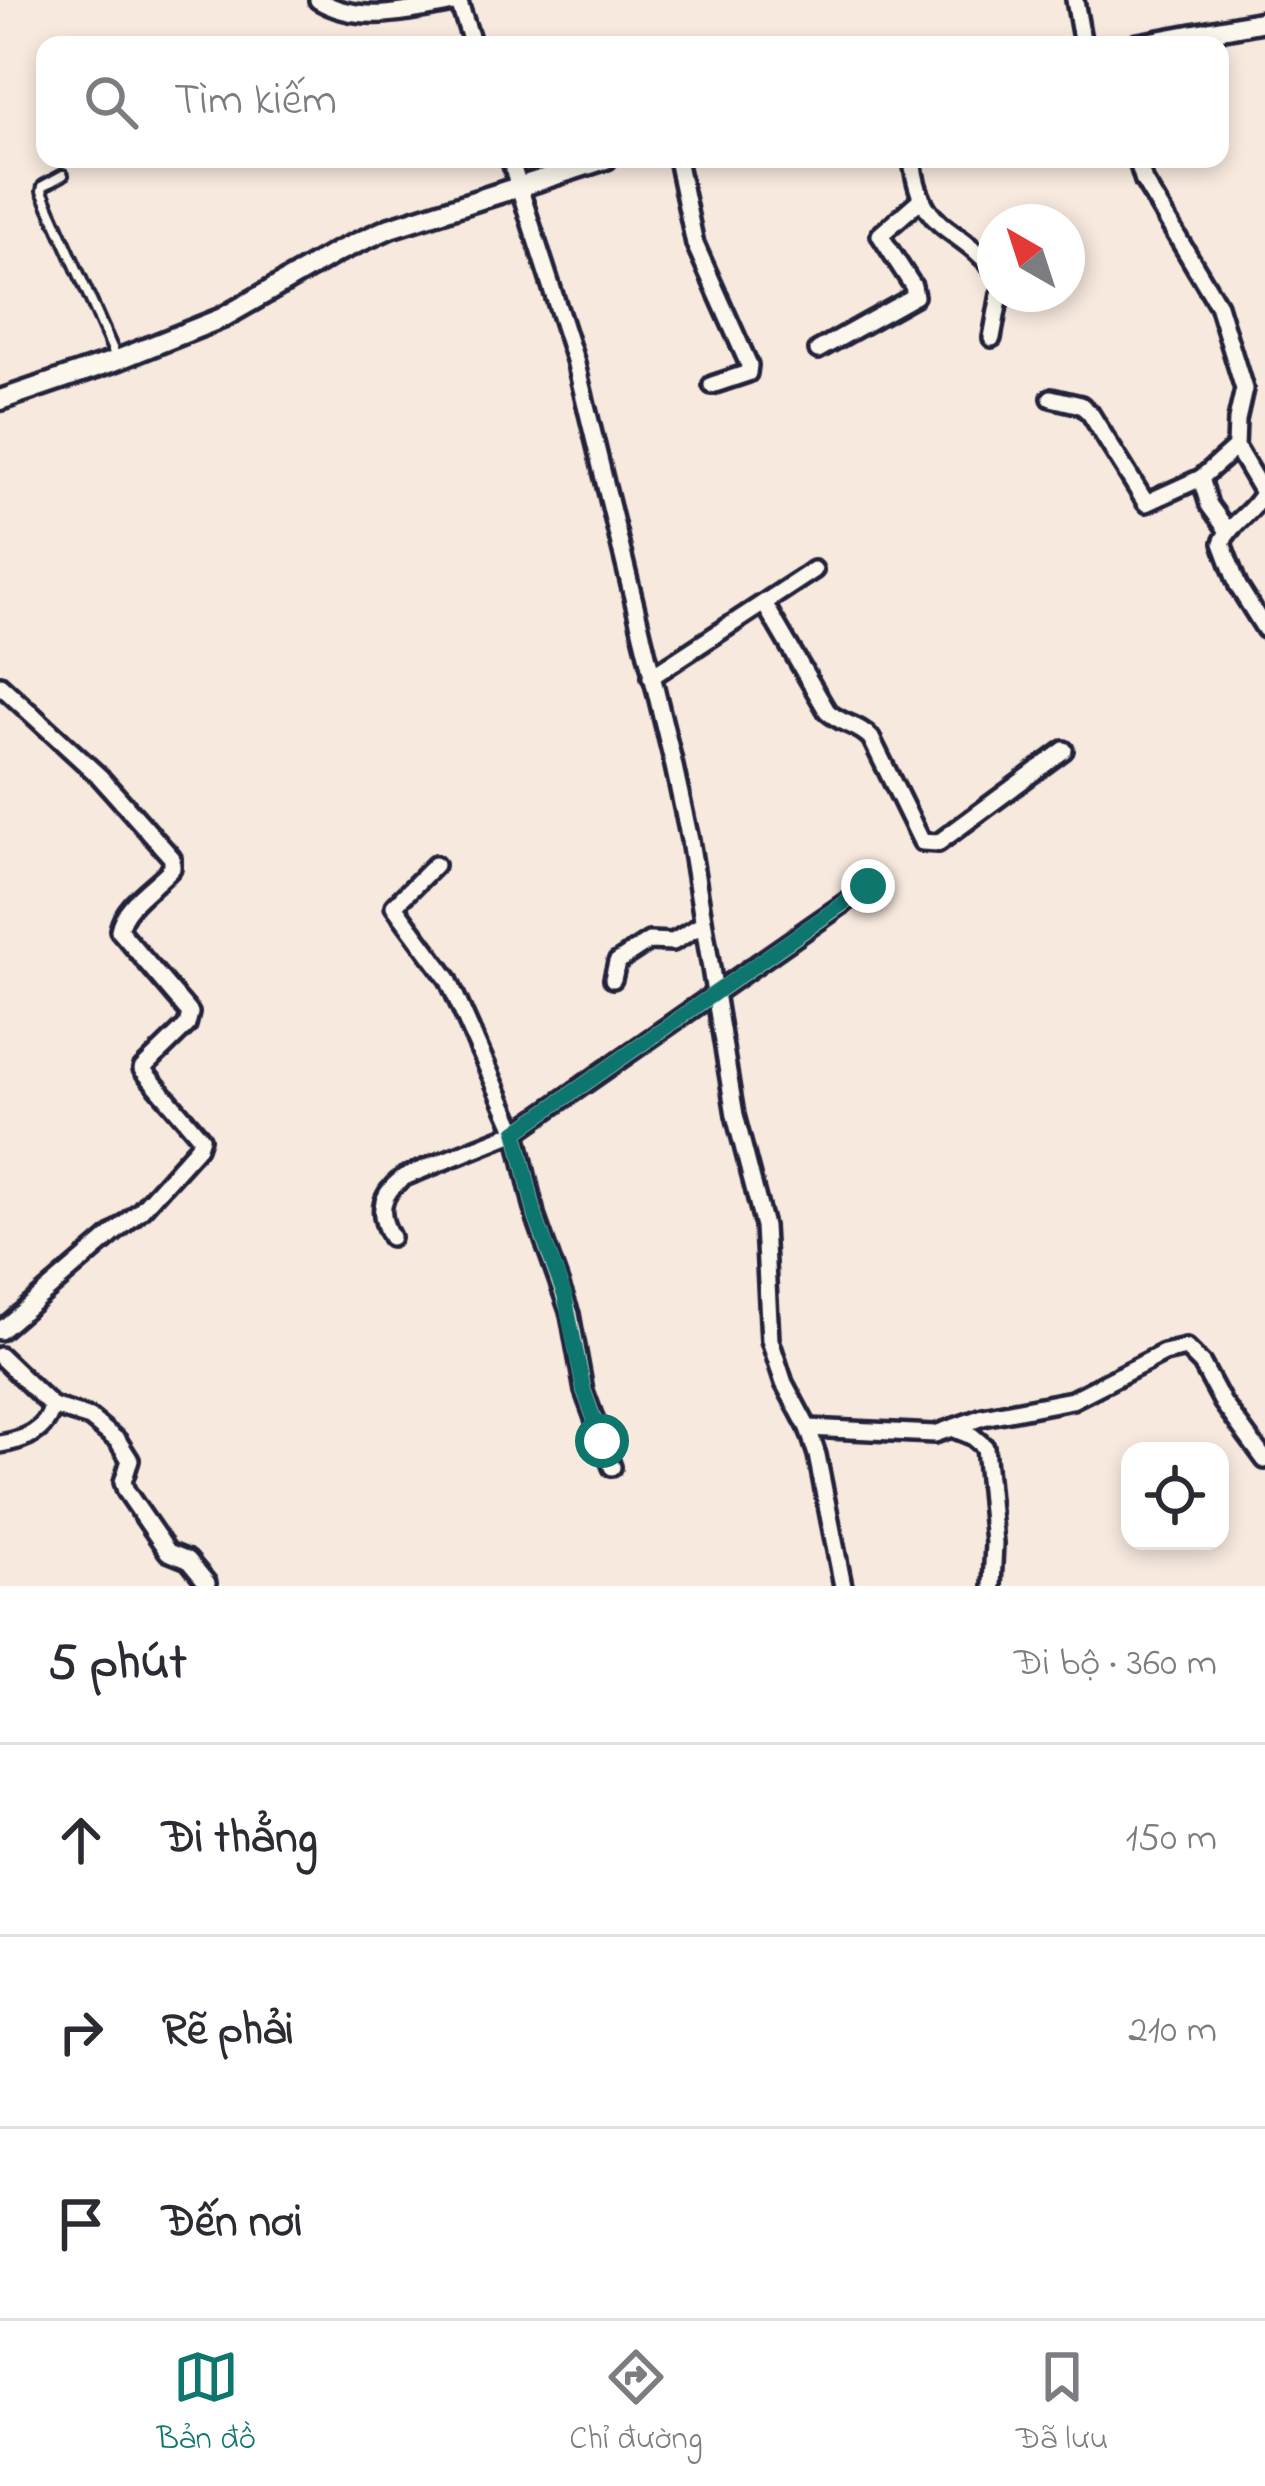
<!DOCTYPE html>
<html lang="vi">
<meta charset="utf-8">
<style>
:root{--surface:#fff;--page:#f7f7f7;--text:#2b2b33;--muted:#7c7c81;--line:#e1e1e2;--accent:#0f766e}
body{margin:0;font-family:"Indie Flower",sans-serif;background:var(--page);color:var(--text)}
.controls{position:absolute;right:36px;bottom:36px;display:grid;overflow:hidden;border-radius:24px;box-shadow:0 6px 18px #0003}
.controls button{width:108px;height:108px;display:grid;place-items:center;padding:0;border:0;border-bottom:3px solid var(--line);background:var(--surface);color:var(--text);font:60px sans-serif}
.compass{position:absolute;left:977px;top:204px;width:108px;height:108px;border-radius:50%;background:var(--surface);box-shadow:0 6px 18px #0003;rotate:321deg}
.stop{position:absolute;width:36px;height:36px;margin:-27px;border:9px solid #0f766e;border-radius:50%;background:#fff}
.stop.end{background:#0f766e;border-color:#fff;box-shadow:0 3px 12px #0008}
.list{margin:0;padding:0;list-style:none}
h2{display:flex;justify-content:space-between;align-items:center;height:156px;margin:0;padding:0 48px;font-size:51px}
h2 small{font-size:39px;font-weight:400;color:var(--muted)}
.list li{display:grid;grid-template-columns:78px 1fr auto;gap:36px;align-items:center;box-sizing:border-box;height:192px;padding:0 48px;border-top:3px solid var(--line)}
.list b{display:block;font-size:45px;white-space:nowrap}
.list em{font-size:39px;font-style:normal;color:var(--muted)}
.icon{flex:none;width:66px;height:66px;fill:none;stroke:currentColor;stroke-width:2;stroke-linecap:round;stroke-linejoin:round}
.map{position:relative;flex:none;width:1265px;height:1586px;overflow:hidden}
.search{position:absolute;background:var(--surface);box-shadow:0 6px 18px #0003;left:36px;right:36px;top:36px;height:132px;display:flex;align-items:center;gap:30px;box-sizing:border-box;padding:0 42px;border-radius:24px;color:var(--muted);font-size:45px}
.sheet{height:732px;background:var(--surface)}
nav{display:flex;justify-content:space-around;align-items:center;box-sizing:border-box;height:168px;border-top:3px solid var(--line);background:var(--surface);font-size:33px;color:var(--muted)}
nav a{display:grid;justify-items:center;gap:6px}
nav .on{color:var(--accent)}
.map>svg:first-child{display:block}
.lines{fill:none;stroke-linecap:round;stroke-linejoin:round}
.service-casing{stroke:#22223b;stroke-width:16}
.minor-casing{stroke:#22223b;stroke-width:24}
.tertiary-casing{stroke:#22223b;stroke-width:27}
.service{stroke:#fbf7ec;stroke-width:8}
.minor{stroke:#fbf7ec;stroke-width:15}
.tertiary{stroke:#fbf7ec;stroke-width:18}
.route{stroke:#0f766e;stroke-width:15}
</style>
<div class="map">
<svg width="1265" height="1586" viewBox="0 0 1265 1586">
<rect width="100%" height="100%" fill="#f7e9de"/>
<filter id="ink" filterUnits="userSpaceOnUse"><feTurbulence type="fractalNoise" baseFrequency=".00833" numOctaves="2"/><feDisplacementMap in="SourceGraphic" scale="24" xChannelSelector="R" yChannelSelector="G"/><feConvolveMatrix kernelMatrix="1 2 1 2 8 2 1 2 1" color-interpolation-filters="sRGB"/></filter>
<g filter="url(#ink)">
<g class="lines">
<!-- service casing -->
<g class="service-casing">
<polyline id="service" points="63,175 43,186 42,191 117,359"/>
</g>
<!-- minor casing -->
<g class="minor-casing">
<g id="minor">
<path d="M 318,0 C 361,26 412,10 459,2"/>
<polyline points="458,0 473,45"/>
<polyline points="1075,0 1083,45"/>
<polyline points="510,159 575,360 672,757 690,840 735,1115 764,1226 770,1340 784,1383 808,1428 817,1455 843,1586"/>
<polyline points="677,159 695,244 749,365 748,373 712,385"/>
<path d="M 912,159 C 921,235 955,222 995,271"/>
<polyline points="1137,159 1144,181 1218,305 1244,389 1237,420 1236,447 1265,496"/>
<polyline points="992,338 1000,294"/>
<polyline points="818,350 915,296 913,286 880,235 920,200"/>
<polyline points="1051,398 1081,405 1090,413 1146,503 1201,478 1236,447"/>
<polyline points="1201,478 1209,505 1228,531"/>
<path d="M 1263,493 C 1253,513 1229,524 1222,543 L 1238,586 L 1265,629"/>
<path d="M 764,603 L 827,711 C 840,724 858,724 871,738 L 922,842 L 938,843 L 1064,750"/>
<polyline points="651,677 814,570"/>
<path d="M 0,685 L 100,777 L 172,858 L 172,868 C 155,887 124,904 119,930 L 190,1013 L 187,1025 L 142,1069 L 201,1138 L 198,1147 L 141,1210 L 0,1331"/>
<polyline points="435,865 394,906 448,979 516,1132 536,1218 570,1314 584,1391 612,1467"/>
<polyline points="613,979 617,962 649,941 673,942 703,924"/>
<path d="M 391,1237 C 377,1213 380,1194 404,1177 L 516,1132 L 869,886"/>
<polyline points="0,1356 52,1406 90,1418 118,1441 130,1460 123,1482 126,1491 168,1552 188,1560 207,1583"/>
<polyline points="808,1428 935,1434 983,1417 1072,1400 1164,1353 1186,1348 1202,1364 1223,1403 1265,1460"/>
<polyline points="952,1428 972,1436 985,1447 994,1543 992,1586"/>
<path d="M 0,1444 C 24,1440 47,1432 52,1406"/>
</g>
</g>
<!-- tertiary casing -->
<g class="tertiary-casing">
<g id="tertiary">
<polyline points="1136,45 1265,21"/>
<polyline points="0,400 117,360 222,318 337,252 390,228 606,159"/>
</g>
</g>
<!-- service -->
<use href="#service" class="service"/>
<!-- minor -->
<use href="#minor" class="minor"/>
<!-- tertiary -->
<use href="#tertiary" class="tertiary"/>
</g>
</g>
<g class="lines" filter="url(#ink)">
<!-- route -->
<polyline class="route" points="602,1441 584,1391 565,1297 536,1218 516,1132 868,886"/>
</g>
</svg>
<div class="controls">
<button><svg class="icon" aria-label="locate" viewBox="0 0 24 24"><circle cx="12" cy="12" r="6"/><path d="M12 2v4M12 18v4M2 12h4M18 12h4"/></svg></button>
</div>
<svg class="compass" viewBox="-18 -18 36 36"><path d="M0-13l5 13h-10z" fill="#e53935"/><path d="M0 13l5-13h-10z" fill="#7c7c81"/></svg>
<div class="stop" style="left:602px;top:1441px"></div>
<div class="stop end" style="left:868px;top:886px"></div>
<div class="search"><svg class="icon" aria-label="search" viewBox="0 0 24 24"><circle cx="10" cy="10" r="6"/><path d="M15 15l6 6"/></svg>Tìm kiếm</div>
</div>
<section class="sheet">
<h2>5 phút<small>Đi bộ · 360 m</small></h2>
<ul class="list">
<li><svg class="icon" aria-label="ahead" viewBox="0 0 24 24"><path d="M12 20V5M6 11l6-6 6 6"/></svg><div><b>Đi thẳng</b></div><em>150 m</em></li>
<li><svg class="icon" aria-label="right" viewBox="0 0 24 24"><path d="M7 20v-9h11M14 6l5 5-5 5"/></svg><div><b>Rẽ phải</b></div><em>210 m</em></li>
<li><svg class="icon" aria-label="arrive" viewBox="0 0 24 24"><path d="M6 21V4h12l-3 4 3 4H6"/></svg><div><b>Đến nơi</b></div></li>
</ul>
</section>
<nav>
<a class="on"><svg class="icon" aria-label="map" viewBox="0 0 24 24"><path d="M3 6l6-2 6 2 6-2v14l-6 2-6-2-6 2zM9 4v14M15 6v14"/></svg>Bản đồ</a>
<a><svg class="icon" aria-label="directions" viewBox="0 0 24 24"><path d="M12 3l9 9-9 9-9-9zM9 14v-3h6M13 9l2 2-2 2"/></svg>Chỉ đường</a>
<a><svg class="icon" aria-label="saved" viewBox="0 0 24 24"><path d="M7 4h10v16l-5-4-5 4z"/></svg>Đã lưu</a>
</nav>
